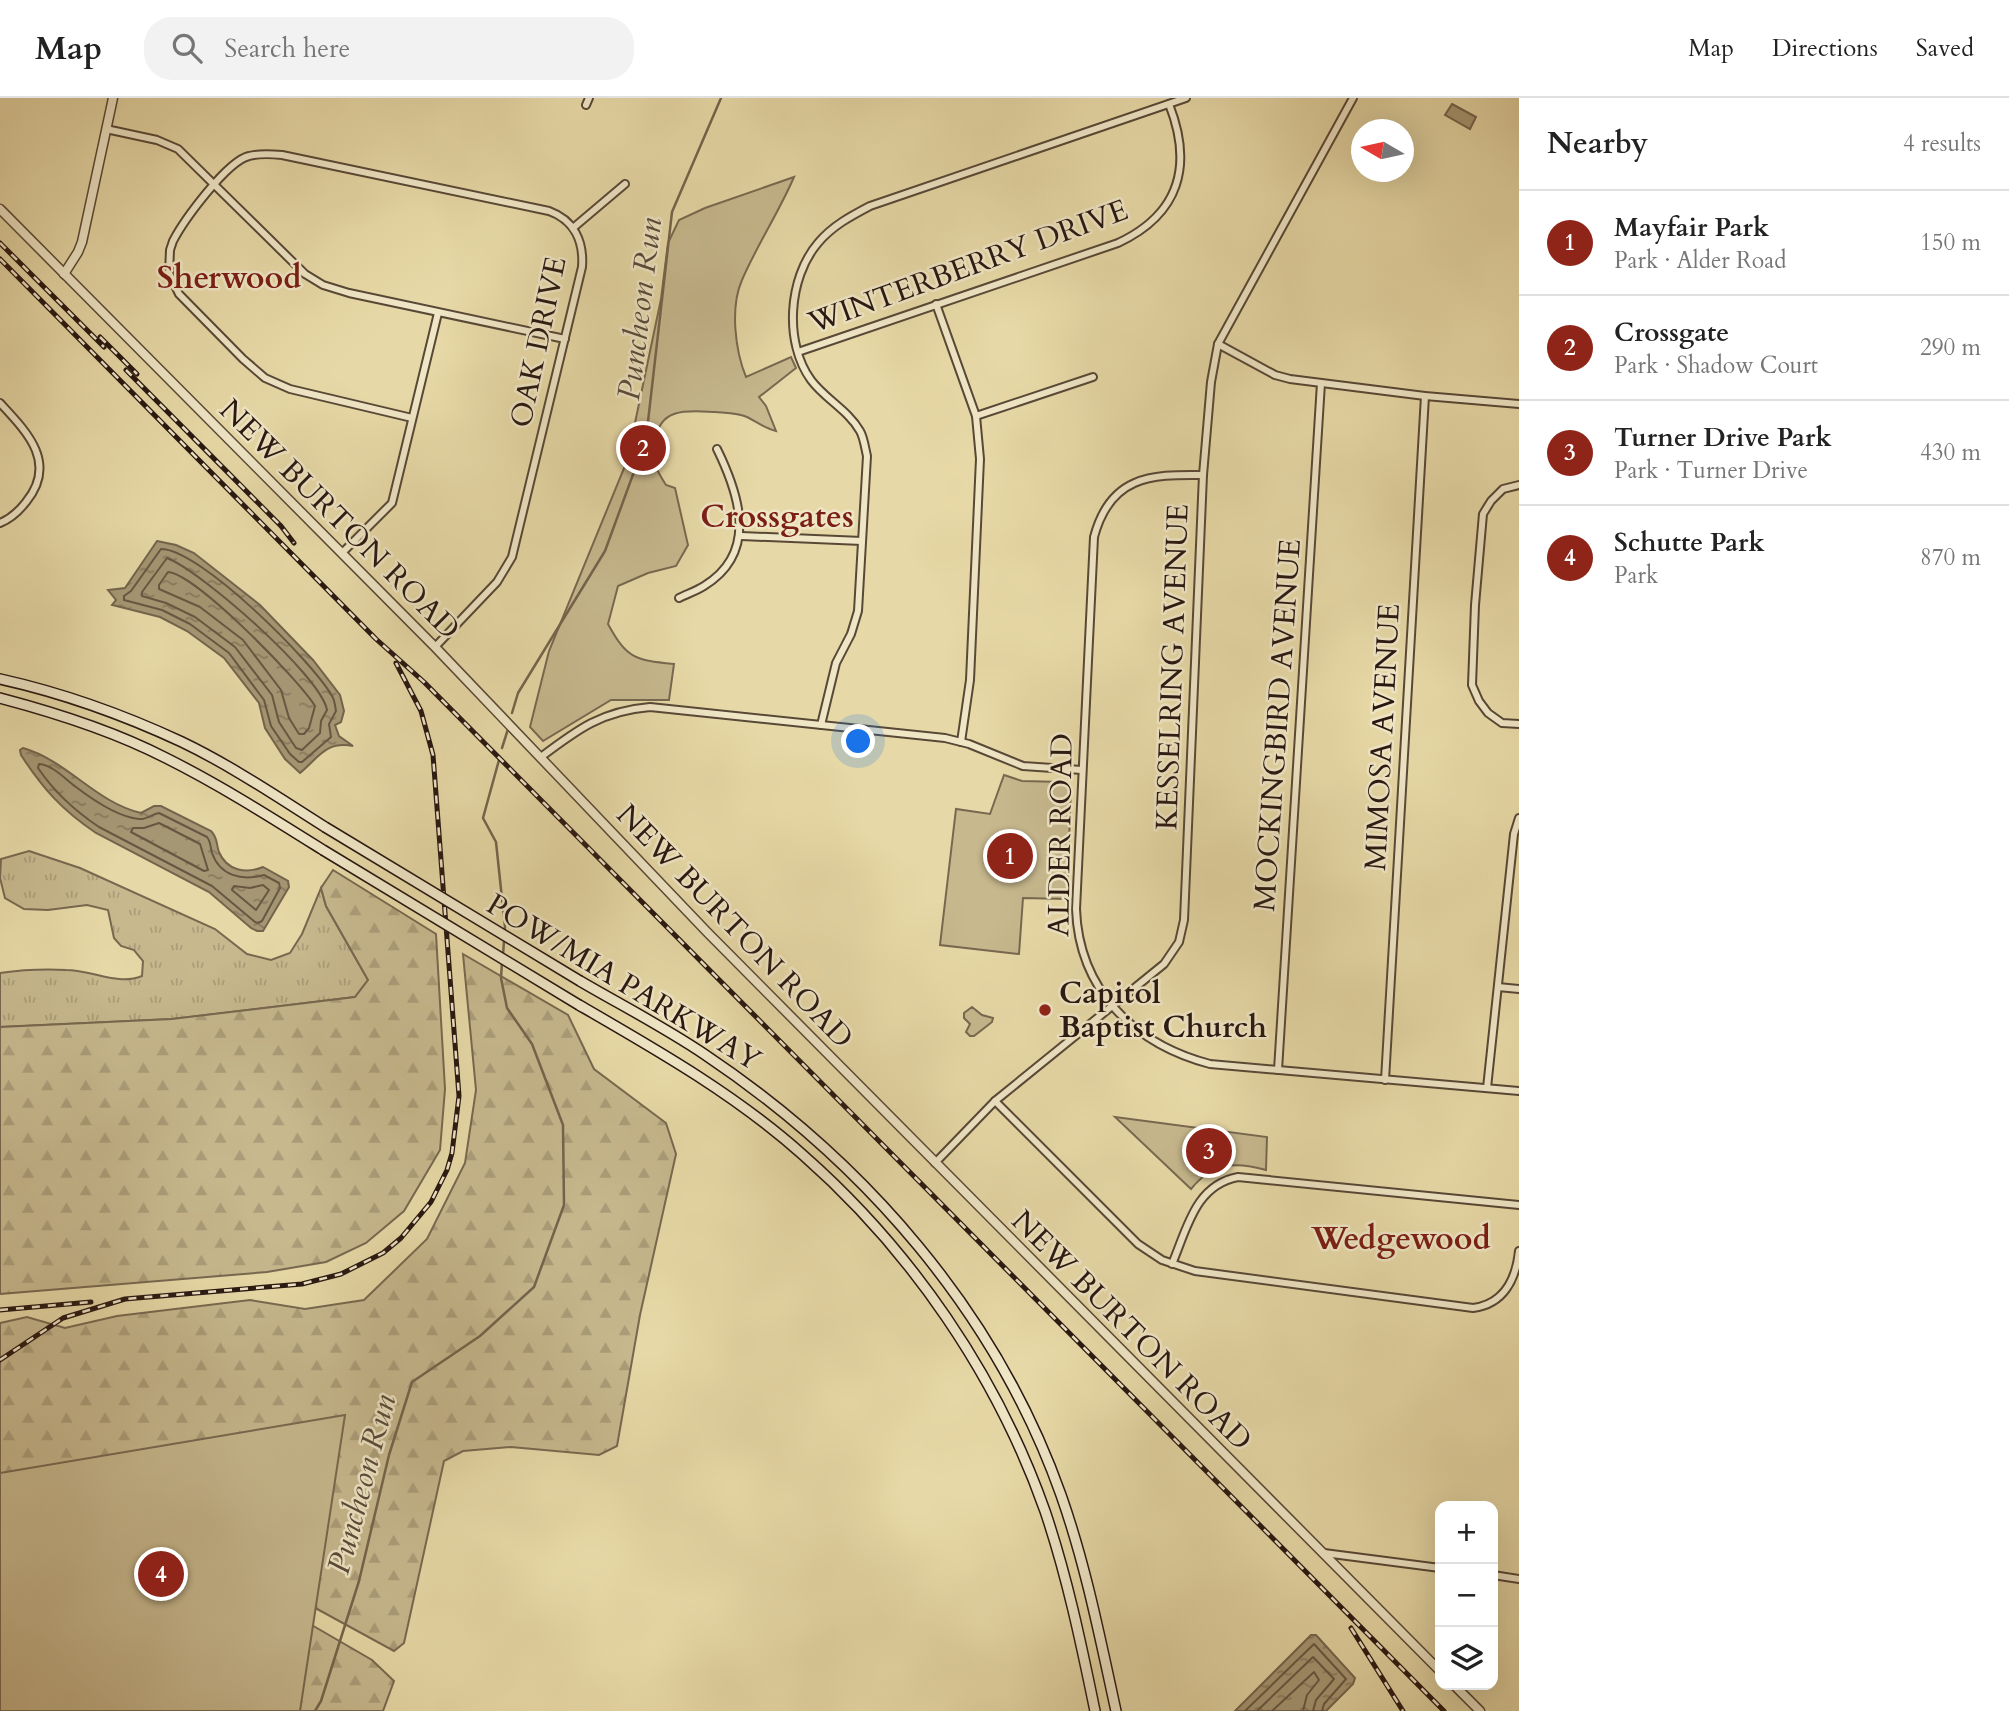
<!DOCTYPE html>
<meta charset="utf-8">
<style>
:root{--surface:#fff;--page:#f2f2f2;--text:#222;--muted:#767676;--line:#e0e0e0;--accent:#8f2418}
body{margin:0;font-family:Cardo,serif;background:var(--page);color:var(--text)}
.controls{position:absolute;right:21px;bottom:21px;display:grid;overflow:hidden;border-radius:14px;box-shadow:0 7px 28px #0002}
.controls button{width:63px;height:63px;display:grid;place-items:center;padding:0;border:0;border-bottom:2px solid var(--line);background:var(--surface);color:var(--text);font:35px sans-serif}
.compass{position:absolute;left:1351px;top:21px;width:63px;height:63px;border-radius:50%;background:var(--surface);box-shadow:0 7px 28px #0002;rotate:279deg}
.you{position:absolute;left:859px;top:644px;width:24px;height:24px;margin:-18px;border:5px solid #fff;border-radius:50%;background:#1a73e8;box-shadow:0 0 0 10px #1a73e833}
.badge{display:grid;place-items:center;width:46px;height:46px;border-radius:50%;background:var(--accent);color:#fff;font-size:23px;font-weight:700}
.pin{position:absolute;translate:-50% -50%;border:4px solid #fff;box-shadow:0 2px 7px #0006}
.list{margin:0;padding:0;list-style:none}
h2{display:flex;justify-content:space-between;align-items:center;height:91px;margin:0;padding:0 28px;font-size:30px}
h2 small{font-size:23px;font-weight:400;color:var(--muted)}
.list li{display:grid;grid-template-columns:46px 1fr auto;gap:21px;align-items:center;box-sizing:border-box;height:105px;padding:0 28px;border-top:2px solid var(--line)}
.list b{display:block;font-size:26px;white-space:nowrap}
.list p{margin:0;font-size:23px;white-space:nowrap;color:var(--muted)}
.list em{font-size:23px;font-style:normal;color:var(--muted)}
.icon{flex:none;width:38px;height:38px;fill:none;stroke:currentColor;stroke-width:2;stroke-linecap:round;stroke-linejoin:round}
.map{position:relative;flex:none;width:1519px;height:1613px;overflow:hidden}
header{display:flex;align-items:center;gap:42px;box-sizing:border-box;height:98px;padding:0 35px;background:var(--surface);border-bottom:2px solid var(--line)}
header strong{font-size:33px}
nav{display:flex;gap:38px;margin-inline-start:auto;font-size:24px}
.search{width:490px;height:63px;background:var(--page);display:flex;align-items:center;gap:18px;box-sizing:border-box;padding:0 24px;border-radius:28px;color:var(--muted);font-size:26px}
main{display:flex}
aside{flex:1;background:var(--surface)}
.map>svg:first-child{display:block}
.grass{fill:url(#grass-tufts);stroke:#786850;stroke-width:2}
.forest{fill:url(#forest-firs);stroke:#786850;stroke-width:2}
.green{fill:#c7b88e;stroke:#786850;stroke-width:2}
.water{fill:url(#water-ripples);stroke:#74644c;stroke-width:2}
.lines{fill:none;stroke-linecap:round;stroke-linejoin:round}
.shore{stroke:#675742;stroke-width:2}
.stream{stroke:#74644c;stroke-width:2.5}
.minor-casing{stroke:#584836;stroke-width:10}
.tertiary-casing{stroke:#584836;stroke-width:11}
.secondary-casing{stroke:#281711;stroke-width:12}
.minor{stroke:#efe6c6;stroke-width:6}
.tertiary{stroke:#efe6c6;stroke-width:8}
.secondary{stroke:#efe6c6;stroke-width:9}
.rail-casing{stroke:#281711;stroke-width:5}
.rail{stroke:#efe6c6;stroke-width:2.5;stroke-dasharray:8;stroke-linecap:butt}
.secondary-bridge-casing{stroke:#281711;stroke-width:12;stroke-linecap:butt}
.secondary-bridge{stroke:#efe6c6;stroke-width:9}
.poi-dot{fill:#8f2418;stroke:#efe6c6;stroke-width:2.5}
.labels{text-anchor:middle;stroke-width:5;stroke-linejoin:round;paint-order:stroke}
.street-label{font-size:30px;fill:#281711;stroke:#efe6c6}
.poi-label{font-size:30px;font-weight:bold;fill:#281711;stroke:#efe6c6;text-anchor:start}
.neighbourhood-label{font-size:32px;font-weight:bold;fill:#7a1f14;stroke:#efe6c6}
.water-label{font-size:32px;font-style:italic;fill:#5a4a39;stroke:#efe6c6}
</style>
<header>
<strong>Map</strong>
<div class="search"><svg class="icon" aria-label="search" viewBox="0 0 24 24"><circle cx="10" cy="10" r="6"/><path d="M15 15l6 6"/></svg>Search here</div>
<nav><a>Map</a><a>Directions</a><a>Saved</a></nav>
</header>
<main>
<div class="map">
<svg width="1519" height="1613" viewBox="0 0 1519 1613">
<defs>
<pattern id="grass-tufts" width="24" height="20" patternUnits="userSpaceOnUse" patternTransform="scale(1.75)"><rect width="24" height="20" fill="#c7b88e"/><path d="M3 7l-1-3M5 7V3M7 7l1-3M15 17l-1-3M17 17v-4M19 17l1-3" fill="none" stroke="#ab9d79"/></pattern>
<pattern id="forest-firs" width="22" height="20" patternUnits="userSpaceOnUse" patternTransform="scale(1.75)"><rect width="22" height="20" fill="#c7b88e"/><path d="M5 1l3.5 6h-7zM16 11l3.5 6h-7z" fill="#ab9d79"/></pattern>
<pattern id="water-ripples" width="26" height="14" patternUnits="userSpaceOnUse" patternTransform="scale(1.75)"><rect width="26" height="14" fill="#a69774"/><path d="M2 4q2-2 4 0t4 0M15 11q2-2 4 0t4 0" fill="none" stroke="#877a5e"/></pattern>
</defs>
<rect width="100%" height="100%" fill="#e7d9a7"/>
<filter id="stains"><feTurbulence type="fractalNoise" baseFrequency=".00286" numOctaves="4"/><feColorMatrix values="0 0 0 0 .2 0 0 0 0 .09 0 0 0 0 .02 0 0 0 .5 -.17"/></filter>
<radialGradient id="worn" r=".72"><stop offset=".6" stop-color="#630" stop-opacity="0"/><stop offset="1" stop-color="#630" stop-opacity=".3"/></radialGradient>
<!-- grass -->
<path class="grass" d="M 29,753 L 80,770 L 215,831 L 247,856 L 271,862 L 290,855 L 302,836 L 321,790 L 326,808 L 368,882 L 355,899 L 172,921 L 0,929 L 0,875 C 21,872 45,871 66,872 C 93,872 117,888 142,878 L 143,863 L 134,852 L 121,848 L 114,840 L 108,812 L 87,807 L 48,812 L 24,811 L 5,800 L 0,780 L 1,761 Z"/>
<!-- forest -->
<g class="forest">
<polygon points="333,772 436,836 445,991 440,1052 404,1113 366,1145 326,1164 267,1174 0,1196 0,929 172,921 355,899 368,882 326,808 321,790"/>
<polygon points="463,856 568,917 594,971 666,1025 676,1056 640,1217 617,1348 599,1357 511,1349 463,1353 444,1363 404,1545 394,1553 286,1494 0,1416 0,1225 27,1219 65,1230 117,1218 250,1202 305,1211 364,1202 427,1141 465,1065 476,992"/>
<polygon points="291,1515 372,1562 394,1583 383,1613 219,1613"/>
</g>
<!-- green -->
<g class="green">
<path d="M 794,79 C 779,114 757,147 742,182 C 730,209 735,252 746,279 L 791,259 L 796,270 L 759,299 L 766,308 L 776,333 C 764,330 757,324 747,319 C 738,315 725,315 715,314 C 691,313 659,308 656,342 C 654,366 653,367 666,387 L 675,390 L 688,447 L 676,468 L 648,475 L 618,488 L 608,526 C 627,561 635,562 674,566 L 669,602 L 611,602 L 543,643 L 530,629 L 549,553 L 627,363 L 661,201 L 668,145 L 679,122 L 705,110 Z"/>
<polygon points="1004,677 1022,683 1063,684 1071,688 1067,801 1023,800 1019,856 940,847 956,711 990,716"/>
<polygon points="972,909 982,917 993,920 992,924 974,938 970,938 966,934 970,926 964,920 964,915"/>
<path d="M 1115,1019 L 1267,1039 L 1266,1072 C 1235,1063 1212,1065 1191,1091 Z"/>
<polygon points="345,1317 300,1613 0,1613 0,1375"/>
</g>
<!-- water -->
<g class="water">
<polygon points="1452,6 1476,19 1470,31 1445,17"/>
<path d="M 157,443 L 176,447 L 194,455 L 260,507 L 313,562 L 340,597 L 344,613 L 341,624 L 335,627 L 339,638 L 353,648 C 326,643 319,659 300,675 L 285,661 L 265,630 L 259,605 L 224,560 L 187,533 L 160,519 L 112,507 L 116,502 L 108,492 L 125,490 Z"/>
<path d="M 23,650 C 68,663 95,704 141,715 L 154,708 L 161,708 L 211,733 C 218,740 216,746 219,754 C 227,773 246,776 263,769 L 288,783 L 289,789 L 263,833 L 257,833 L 251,830 L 209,794 L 96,735 C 62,712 43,691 21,657 L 20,652 Z"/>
<polygon points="1311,1537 1316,1537 1355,1580 1353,1586 1326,1613 1235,1613"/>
</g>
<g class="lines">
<!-- shore -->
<g class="shore">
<path d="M 161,451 C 200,451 312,563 332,598 C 335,603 335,608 336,613 L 329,626 L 331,639 L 302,664 L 299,664 L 290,656 L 271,628 L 264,602 L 229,555 L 190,526 L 162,512 L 124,502 L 124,498 L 131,493 Z"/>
<path d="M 167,460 C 201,473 321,578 327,612 L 321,623 L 320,635 L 302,652 L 296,650 L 279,624 L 272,597 L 235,549 L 195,519 L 166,505 L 142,498 L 142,494 Z"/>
<path d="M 168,474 C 196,476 298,581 315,608 L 309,630 L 304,636 L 299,636 L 289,620 L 281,592 L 243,542 L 200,509 L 159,491 L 159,487 Z"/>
<path d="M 39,666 C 53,667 65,681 76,689 C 93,702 117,719 139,721 C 146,722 152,716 159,715 L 207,739 C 211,744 210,748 212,755 C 220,778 242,783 264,777 L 279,785 L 280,790 L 262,823 L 258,825 L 255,824 L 212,788 L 99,729 C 75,713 55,695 38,670 Z"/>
<polygon points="159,725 200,746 208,772 204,773 131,734 133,730 144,730"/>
<polygon points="263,787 269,792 256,812 232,792 234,788 250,790"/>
<polyline points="1245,1613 1314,1546 1346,1581 1324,1606 1322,1613"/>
<polyline points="1257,1613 1313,1559 1334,1581 1316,1602 1313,1613"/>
<polyline points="1272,1613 1314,1574 1319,1582 1307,1597 1303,1613"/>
</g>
<!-- stream -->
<g class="stream">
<polyline points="512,615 518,595 605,453 646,341 672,114 721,0"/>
<polyline points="502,650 508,631"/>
<polyline points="499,662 483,720 496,744 505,829 503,857"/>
<polyline points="315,1613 321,1603 359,1483 389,1357 412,1284 480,1238 534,1189 564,1107 563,1027 532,946 507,910 501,880 502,864"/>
</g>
<!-- minor casing -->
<g class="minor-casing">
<g id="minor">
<polyline points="586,7 589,0"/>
<polyline points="106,31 157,42 178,51 305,176 323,187 349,195 565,241"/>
<polyline points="573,130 625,86"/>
<polyline points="936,206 976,318 980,361 970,582 961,644"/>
<polyline points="1218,246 1275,277 1290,281 1425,298 1519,306"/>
<path d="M 798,254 L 1118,145 C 1180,116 1193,67 1169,6"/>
<path d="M 0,305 C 27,334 58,365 26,404 C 19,413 10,421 0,425"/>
<polyline points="976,318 1093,279"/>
<path d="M 412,320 L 290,291 L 265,280 L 243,261 L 179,196 L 169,175 L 170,152 L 173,143 C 184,122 227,63 249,58 C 260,55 272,56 282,57 L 549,113 C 574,122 584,143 582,169 L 512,459 L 497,484 L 435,549"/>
<path d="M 1203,377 C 1149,376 1110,379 1094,439 L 1076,811 C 1079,892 1134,946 1210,966 L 1519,993"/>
<polyline points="1519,387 1503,391 1491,403 1483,416 1475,507 1472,587 1479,603 1488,615 1502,625 1519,626"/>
<polyline points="741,438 862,443"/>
<polyline points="342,455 392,405 438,215"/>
<path d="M 679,500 C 687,496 696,493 704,488 C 758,455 740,398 717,351"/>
<path d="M 821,627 L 836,565 L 851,536 L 858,513 L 867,358 C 865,350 864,340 860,333 C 848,312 825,301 811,282 C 784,245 788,180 818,145 C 832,128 851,118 870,108 L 1186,0"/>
<path d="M 541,659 C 578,631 602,613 650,609 L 945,640 L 969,646 L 1023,668 L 1082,672"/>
<polyline points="1498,889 1519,891"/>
<polyline points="1278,972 1321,285"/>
<polyline points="1385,982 1425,298"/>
<polyline points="1487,990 1514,736 1519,720"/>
<path d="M 995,1003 L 1138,1146 L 1162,1162 L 1195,1173 L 1473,1210 C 1504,1206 1516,1181 1519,1153"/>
<polyline points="935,1065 995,1003 1164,866 1179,844 1184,822 1203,377 1211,284 1218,246 1353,0"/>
<path d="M 1172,1166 C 1187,1131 1195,1087 1238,1079 L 1519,1107"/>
<polyline points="1324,1455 1440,1470"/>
<polyline points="1493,1477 1519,1481"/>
</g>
</g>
<!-- tertiary casing -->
<g class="tertiary-casing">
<g id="tertiary">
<polyline points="0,111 435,549 707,834 1440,1573"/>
<polyline points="64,176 78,154 82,144 113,0"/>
<polyline points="1454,1587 1480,1613"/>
</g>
</g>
<!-- secondary casing -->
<g class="secondary-casing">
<g id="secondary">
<path d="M 0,581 C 63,595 124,617 182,644 C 232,668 279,700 325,729"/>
<path d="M 0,600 C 57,615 114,633 166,660 C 220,687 272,720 323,752"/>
<path d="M 580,883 C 621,907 664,929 704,956 C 864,1063 996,1214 1061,1397 C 1086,1468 1100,1540 1116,1613"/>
<path d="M 579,907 C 657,952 736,997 803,1057 C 911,1152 997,1277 1045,1413 C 1067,1478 1081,1545 1095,1613"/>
</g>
</g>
<!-- minor -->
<use href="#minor" class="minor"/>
<!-- tertiary -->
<use href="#tertiary" class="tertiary"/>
<!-- secondary -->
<use href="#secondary" class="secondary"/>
<!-- rail casing -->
<g class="rail-casing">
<g id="rail">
<polyline points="0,145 104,249"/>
<polyline points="0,161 376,541 424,584 1444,1613"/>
<polyline points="100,239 137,276"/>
<polyline points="126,272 281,428 294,445"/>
<polyline points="0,1212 91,1204"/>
<polyline points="0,1262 63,1220 125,1201 302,1186 341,1176 383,1155 401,1140 431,1104 447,1072 452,1055 459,998 433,657 421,613 396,565"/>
<polyline points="1351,1530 1403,1613"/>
</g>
</g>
<!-- rail -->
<use href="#rail" class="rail"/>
<!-- secondary-bridge casing -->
<g class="secondary-bridge-casing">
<g id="secondary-bridge">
<polyline points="325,729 580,883"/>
<polyline points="323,752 579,907"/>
</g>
</g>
<!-- secondary-bridge -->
<use href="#secondary-bridge" class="secondary-bridge"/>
</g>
<!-- markers -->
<circle class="poi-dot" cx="1045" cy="912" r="7"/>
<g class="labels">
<!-- street labels -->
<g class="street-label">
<text transform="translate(968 168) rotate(-20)" y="10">WINTERBERRY DRIVE</text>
<text transform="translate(538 244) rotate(-78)" y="10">OAK DRIVE</text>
<text transform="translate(340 421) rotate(45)" y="10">NEW BURTON ROAD</text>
<text transform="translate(1172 569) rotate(-88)" y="10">KESSELRING AVENUE</text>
<text transform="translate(1277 627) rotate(-86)" y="10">MOCKINGBIRD AVENUE</text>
<text transform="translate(1382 639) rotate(-87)" y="10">MIMOSA AVENUE</text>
<text transform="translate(1060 737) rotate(-89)" y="10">ALDER ROAD</text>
<text transform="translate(735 828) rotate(46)" y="10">NEW BURTON ROAD</text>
<text transform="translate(624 884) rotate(31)" y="10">POW/MIA PARKWAY</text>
<text transform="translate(1132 1232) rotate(45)" y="10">NEW BURTON ROAD</text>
</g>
<!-- poi labels -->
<g class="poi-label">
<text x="1059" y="905">Capitol<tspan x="1059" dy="34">Baptist Church</tspan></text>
</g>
<!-- neighbourhood labels -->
<g class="neighbourhood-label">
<text x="229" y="190">Sherwood</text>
<text x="777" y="429">Crossgates</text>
<text x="1401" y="1151">Wedgewood</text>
</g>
<!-- water labels -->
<g class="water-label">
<text transform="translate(639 211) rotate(-83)" y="11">Puncheon Run</text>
<text transform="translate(361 1386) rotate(-75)" y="11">Puncheon Run</text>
</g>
</g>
<rect width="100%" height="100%" filter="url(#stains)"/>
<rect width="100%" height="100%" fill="url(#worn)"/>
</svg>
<div class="controls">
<button>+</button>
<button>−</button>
<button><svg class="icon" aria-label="layers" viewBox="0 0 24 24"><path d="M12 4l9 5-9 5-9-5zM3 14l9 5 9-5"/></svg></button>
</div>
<svg class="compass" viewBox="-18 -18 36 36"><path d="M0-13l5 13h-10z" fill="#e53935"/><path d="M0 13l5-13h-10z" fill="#767676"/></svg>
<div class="you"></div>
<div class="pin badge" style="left:1010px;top:758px">1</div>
<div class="pin badge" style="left:643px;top:350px">2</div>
<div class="pin badge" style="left:1209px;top:1053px">3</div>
<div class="pin badge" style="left:161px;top:1476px">4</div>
</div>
<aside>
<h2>Nearby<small>4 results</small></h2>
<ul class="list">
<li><span class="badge">1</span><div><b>Mayfair Park</b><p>Park · Alder Road</p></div><em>150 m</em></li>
<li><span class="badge">2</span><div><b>Crossgate</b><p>Park · Shadow Court</p></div><em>290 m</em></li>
<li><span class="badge">3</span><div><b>Turner Drive Park</b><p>Park · Turner Drive</p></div><em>430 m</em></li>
<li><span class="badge">4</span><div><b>Schutte Park</b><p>Park</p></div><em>870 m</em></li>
</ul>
</aside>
</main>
